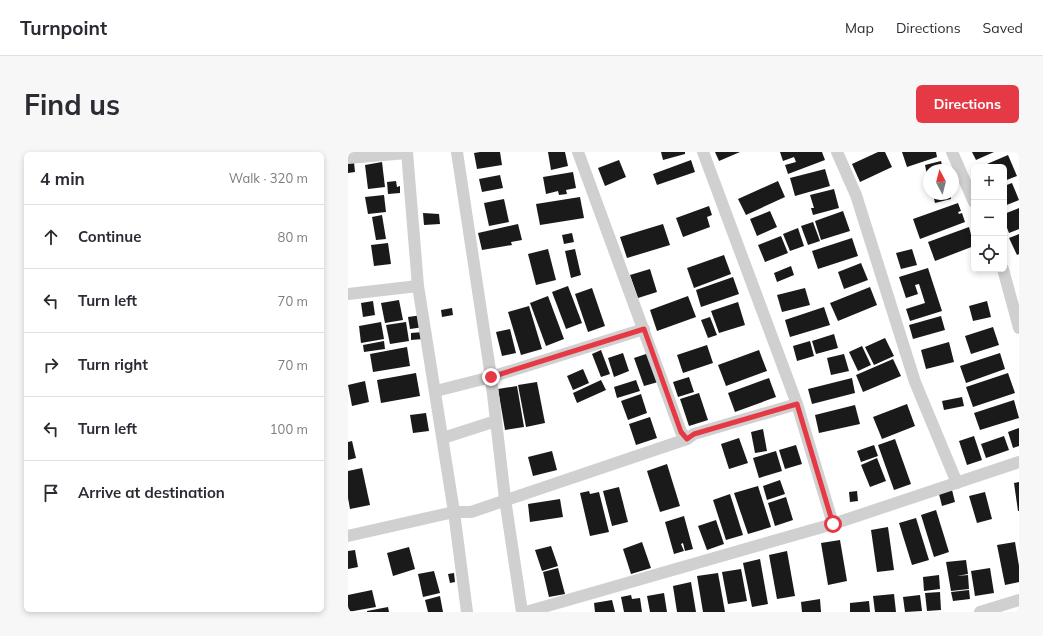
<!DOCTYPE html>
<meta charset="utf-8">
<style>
:root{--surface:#fff;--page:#f7f7f7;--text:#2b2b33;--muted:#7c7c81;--line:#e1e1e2;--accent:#e63946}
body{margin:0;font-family:Mulish,sans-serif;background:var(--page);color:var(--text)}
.controls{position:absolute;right:12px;top:12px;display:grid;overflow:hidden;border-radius:6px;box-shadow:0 2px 6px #0003}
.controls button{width:36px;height:36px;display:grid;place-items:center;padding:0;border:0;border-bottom:1px solid var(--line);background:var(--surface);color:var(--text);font:20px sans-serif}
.compass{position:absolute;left:575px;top:12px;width:36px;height:36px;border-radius:50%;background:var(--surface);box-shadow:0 2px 6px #0003;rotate:353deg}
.stop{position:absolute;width:12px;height:12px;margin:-9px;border:3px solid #e63946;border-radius:50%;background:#fff}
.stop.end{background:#e63946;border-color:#fff;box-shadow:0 1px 4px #0008}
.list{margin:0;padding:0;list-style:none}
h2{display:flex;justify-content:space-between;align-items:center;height:52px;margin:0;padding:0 16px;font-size:17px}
h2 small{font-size:13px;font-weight:400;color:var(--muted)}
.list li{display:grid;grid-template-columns:26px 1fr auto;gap:12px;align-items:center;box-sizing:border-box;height:64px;padding:0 16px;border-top:1px solid var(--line)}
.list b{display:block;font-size:15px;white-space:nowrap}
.list em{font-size:13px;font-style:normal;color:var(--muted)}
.icon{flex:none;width:22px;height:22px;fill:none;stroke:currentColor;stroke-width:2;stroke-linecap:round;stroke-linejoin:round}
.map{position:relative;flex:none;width:671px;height:460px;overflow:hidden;border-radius:6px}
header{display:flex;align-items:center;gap:24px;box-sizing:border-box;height:56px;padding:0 20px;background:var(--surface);border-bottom:1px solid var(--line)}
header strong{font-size:19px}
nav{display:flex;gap:22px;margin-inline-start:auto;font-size:14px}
.intro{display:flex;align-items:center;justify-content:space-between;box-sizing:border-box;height:96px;padding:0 24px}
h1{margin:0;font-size:28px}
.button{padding:10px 18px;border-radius:6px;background:var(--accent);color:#fff;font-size:14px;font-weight:700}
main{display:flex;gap:24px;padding:0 24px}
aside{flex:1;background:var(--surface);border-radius:6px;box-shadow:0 2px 6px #0003}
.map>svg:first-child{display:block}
.building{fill:#1a1a1a}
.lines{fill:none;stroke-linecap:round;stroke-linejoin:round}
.street{stroke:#d0d0d0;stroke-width:12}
.route{stroke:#e63946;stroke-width:5}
</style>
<header>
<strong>Turnpoint</strong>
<nav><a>Map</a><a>Directions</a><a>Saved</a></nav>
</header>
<div class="intro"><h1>Find us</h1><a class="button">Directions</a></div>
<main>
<aside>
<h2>4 min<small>Walk · 320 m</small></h2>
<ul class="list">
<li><svg class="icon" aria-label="ahead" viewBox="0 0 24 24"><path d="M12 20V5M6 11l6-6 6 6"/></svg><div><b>Continue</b></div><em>80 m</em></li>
<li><svg class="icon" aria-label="left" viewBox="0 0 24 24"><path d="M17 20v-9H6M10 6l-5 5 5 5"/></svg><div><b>Turn left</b></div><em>70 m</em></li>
<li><svg class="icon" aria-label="right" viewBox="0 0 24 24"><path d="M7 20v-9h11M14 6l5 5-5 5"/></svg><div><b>Turn right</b></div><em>70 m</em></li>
<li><svg class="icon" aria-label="left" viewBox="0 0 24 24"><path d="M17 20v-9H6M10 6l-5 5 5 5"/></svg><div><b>Turn left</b></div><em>100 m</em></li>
<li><svg class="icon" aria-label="arrive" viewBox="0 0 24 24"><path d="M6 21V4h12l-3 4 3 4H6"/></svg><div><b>Arrive at destination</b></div></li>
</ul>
</aside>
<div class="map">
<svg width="671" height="460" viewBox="0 0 671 460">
<rect width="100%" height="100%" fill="#fff"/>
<!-- building -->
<g class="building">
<polygon points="132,0 152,0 154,13 129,17 126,1"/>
<polygon points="200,0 217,0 220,14 203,18"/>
<polygon points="313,0 337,0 337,2 315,8"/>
<polygon points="367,0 392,0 371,9"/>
<polygon points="432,0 474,0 477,8 440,22 437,13 448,10 446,5 435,9"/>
<polygon points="530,0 537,0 544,15 512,30 504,12"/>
<polygon points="554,0 588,0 589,5 559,15"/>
<polygon points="624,0 646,0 628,8"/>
<polygon points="660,3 669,24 656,29 656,15 632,15"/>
<polygon points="271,8 278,25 257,34 250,16"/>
<polygon points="343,8 347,20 309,33 305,22"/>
<polygon points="593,9 595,18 581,18 580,28 577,13"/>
<polygon points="0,10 6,10 7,20 0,21"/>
<polygon points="34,10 37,35 20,37 17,13"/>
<polygon points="477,17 482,34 447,44 442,26"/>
<polygon points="225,20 228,36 218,38 219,42 211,43 210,39 198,42 195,25"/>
<polygon points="152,23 155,36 134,40 131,27"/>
<polygon points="48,29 49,35 52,34 52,41 40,42 39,30"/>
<polygon points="430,29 437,45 398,63 390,47"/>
<polygon points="664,31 671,48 656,54 656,34"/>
<polygon points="486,37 491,56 465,63 463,56 466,56 462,43"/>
<polygon points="585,42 602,42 603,47 587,51"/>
<polygon points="36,43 38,60 20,62 17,45"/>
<polygon points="232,45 236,66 192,73 188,52"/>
<polygon points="156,47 161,70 141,74 136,51"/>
<polygon points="610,51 613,59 610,60 611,62 614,61 617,70 572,87 565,67"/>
<polygon points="361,54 364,63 359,65 362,75 335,85 328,66"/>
<polygon points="671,56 671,77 661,81 656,68 656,62"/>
<polygon points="422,59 429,75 409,84 402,67"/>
<polygon points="495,59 502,79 473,88 467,69"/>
<polygon points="75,61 91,62 92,72 76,73"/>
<polygon points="34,63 38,87 28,88 24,65"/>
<polygon points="465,70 472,89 460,93 453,74"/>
<polygon points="170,72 174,88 163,90 164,93 134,98 130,81"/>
<polygon points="315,72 322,93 279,106 272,85"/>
<polygon points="621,75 626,94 587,109 580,90"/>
<polygon points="450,76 456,94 442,99 435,82"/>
<polygon points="224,81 226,90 216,92 214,83"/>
<polygon points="671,82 671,102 669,103 661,86"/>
<polygon points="433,84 440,101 417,110 410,93"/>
<polygon points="504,86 510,104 470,117 464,99"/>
<polygon points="40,91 43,112 26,114 23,93"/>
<polygon points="200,97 208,128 188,133 180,102"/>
<polygon points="227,97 233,123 223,126 217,99"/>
<polygon points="564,97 569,113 553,117 548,101"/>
<polygon points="376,103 383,122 346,136 339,116"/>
<polygon points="513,111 520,128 496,137 490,120"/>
<polygon points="443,114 446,123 429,130 426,121"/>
<polygon points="580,116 594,159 562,169 558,157 577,151 571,132 567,133 570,142 558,146 551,125"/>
<polygon points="302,117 309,140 290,146 282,123"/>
<polygon points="385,125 391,142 353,155 348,138"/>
<polygon points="220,134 234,171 218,177 204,140"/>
<polygon points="522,135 529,153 490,169 482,151"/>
<polygon points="244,136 257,174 240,180 227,142"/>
<polygon points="457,136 462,153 434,160 429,143"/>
<polygon points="200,144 216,187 198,194 182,151"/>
<polygon points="340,144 348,165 309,179 302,158"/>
<polygon points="51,148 55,168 37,171 33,151"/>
<polygon points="25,149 27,163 15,165 13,151"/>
<polygon points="639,149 643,165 625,169 621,154"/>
<polygon points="390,150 397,173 371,181 363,159"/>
<polygon points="181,154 194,197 173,203 160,160"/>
<polygon points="476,155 482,173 442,185 437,168"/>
<polygon points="104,156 105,163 94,165 93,158"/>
<polygon points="74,163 76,175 62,177 60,165"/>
<polygon points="593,164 597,178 565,187 561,173"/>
<polygon points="362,165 369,183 360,186 353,168"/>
<polygon points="33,170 36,187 13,191 11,174"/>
<polygon points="58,170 61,189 42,192 38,173"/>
<polygon points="645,175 651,193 623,202 617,184"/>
<polygon points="162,177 168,201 154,204 148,180"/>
<polygon points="75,180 75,187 63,188 63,181"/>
<polygon points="486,182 490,196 468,202 464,189"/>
<polygon points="537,186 546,204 526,213 517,195"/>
<polygon points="36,189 37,197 16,200 15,193"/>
<polygon points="462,189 466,204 449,209 445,194"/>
<polygon points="601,190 606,210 578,217 573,198"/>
<polygon points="359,193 365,211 335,221 329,203"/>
<polygon points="514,194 523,213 510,219 501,200"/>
<polygon points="59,195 62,214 25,220 22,202"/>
<polygon points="253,198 262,222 253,225 244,202"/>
<polygon points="411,198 419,219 378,234 370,213"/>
<polygon points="275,201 281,219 266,225 260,206"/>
<polygon points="301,201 310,230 296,234 286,206"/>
<polygon points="652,201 657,217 618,231 612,214"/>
<polygon points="496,202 501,219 483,223 479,206"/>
<polygon points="545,207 553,224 515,240 508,223"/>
<polygon points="235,217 241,231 225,238 219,224"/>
<polygon points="68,221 72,244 33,251 29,228"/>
<polygon points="660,221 667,241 625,255 618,235"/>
<polygon points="341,225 346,240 330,245 325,230"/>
<polygon points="421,226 428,245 387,260 380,241"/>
<polygon points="504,226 507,241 464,252 460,237"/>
<polygon points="253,228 258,238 229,251 225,241"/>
<polygon points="288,228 292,239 269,246 266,235"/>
<polygon points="17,229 21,250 4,254 0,233"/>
<polygon points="189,230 197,271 178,275 170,233"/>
<polygon points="169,234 176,275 157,278 150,237"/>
<polygon points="351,241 360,268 341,274 332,247"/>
<polygon points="293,242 299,261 280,268 273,249"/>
<polygon points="614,245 616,254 596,258 594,249"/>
<polygon points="666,248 671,266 632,278 626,261"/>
<polygon points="559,252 567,274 534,287 525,265"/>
<polygon points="507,253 512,272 471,281 467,263"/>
<polygon points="78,261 81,279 65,281 62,263"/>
<polygon points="302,265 309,286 288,293 281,272"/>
<polygon points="671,276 671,294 665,296 660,280"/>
<polygon points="415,277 419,299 407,301 403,280"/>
<polygon points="626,284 634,308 619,313 611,289"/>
<polygon points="656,284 661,298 638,306 633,292"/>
<polygon points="391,286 400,311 381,317 373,292"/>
<polygon points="547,287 563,332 546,338 530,293"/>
<polygon points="4,289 8,306 0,308 0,290"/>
<polygon points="448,293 454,312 437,317 431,298"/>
<polygon points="526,293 530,304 513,310 509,299"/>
<polygon points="204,299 209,318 185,324 180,305"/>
<polygon points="428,299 434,319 411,326 405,306"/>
<polygon points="529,306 538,329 522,335 513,313"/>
<polygon points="319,312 332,354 312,360 299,319"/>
<polygon points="14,316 22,353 2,357 0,346 0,319"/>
<polygon points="432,328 437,342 419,348 415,334"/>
<polygon points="671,330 671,359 670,359 666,331"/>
<polygon points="410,334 423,375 400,382 386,341"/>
<polygon points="271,335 280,370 264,374 255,339"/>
<polygon points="604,338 607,350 594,354 591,342"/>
<polygon points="241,339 242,342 251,340 261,380 242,384 232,341"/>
<polygon points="509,339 510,349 502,350 501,340"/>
<polygon points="637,340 644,367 629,371 621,344"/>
<polygon points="382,342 395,383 378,388 365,348"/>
<polygon points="438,345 445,368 427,374 420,351"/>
<polygon points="212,347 215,365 182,370 180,352"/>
<polygon points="588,358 601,400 586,405 573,363"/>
<polygon points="336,364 345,397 337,399 335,391 333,392 336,399 326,402 317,370"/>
<polygon points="568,366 581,408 564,413 551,371"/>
<polygon points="368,368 376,392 359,398 350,374"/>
<polygon points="540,375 546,418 529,420 523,378"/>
<polygon points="492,388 499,429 480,433 473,391"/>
<polygon points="294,390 303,416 283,422 275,397"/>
<polygon points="667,390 671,414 671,430 657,433 649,393"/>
<polygon points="203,394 210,414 194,419 187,398"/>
<polygon points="61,395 67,417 45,424 39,401"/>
<polygon points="7,398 10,415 0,417 0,399"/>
<polygon points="439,399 447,444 429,447 421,403"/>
<polygon points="412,407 420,452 404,455 395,411"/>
<polygon points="618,408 620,422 609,424 620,423 621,437 603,439 598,410"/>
<polygon points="210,416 217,442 201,445 195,420"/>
<polygon points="642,416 646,441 627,444 623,419"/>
<polygon points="393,417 399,449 380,452 374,420"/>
<polygon points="86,419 92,441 75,445 70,422"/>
<polygon points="106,421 107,430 102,431 100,422"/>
<polygon points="370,421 377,460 355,460 349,424"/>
<polygon points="591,423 592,437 576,439 575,425"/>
<polygon points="343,430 348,460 329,460 325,434"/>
<polygon points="24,438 28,455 0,460 0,443"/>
<polygon points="621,438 622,447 605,449 603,440"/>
<polygon points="592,440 593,458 579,459 577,441"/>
<polygon points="316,441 319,460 302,460 299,444"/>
<polygon points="546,442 548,460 527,460 525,444"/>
<polygon points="283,443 284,447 292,446 294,460 276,460 273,445"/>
<polygon points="572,443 574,459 557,460 555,445"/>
<polygon points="92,444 95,460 80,460 77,448"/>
<polygon points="472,447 473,460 454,460 453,450"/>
<polygon points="264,448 267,460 247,460 246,451"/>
<polygon points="521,449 522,460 502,460 502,451"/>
<polygon points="40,455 41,460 19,460 19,459"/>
</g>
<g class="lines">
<!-- street -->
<g class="street">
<polyline points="59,0 70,134 106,360 119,460"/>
<polyline points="109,0 143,225 157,347 174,460"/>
<polyline points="230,0 333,280 339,287 346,282 449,252"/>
<polyline points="355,0 449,252 485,372"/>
<polyline points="489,0 508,43 567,230 609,331"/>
<polyline points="604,0 626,50"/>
<polyline points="0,6 59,1"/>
<polyline points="655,117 671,176"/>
<polyline points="0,142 70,134"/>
<polyline points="88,239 143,225 296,177"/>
<polyline points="95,286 148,269"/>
<polyline points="0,384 106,360 123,360 339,287"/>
<polyline points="178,460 485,372 671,310"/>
<polyline points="632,460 671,448"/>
</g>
</g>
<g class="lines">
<!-- route -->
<polyline class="route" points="143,225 296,177 333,280 339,287 346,282 449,252 485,372"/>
</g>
</svg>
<div class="controls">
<button>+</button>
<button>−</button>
<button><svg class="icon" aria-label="locate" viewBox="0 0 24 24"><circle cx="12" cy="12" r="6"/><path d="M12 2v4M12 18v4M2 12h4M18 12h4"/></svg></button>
</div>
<svg class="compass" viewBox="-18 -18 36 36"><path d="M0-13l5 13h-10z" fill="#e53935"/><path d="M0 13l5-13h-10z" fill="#7c7c81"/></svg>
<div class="stop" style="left:485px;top:372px"></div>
<div class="stop end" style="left:143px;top:225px"></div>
</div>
</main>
